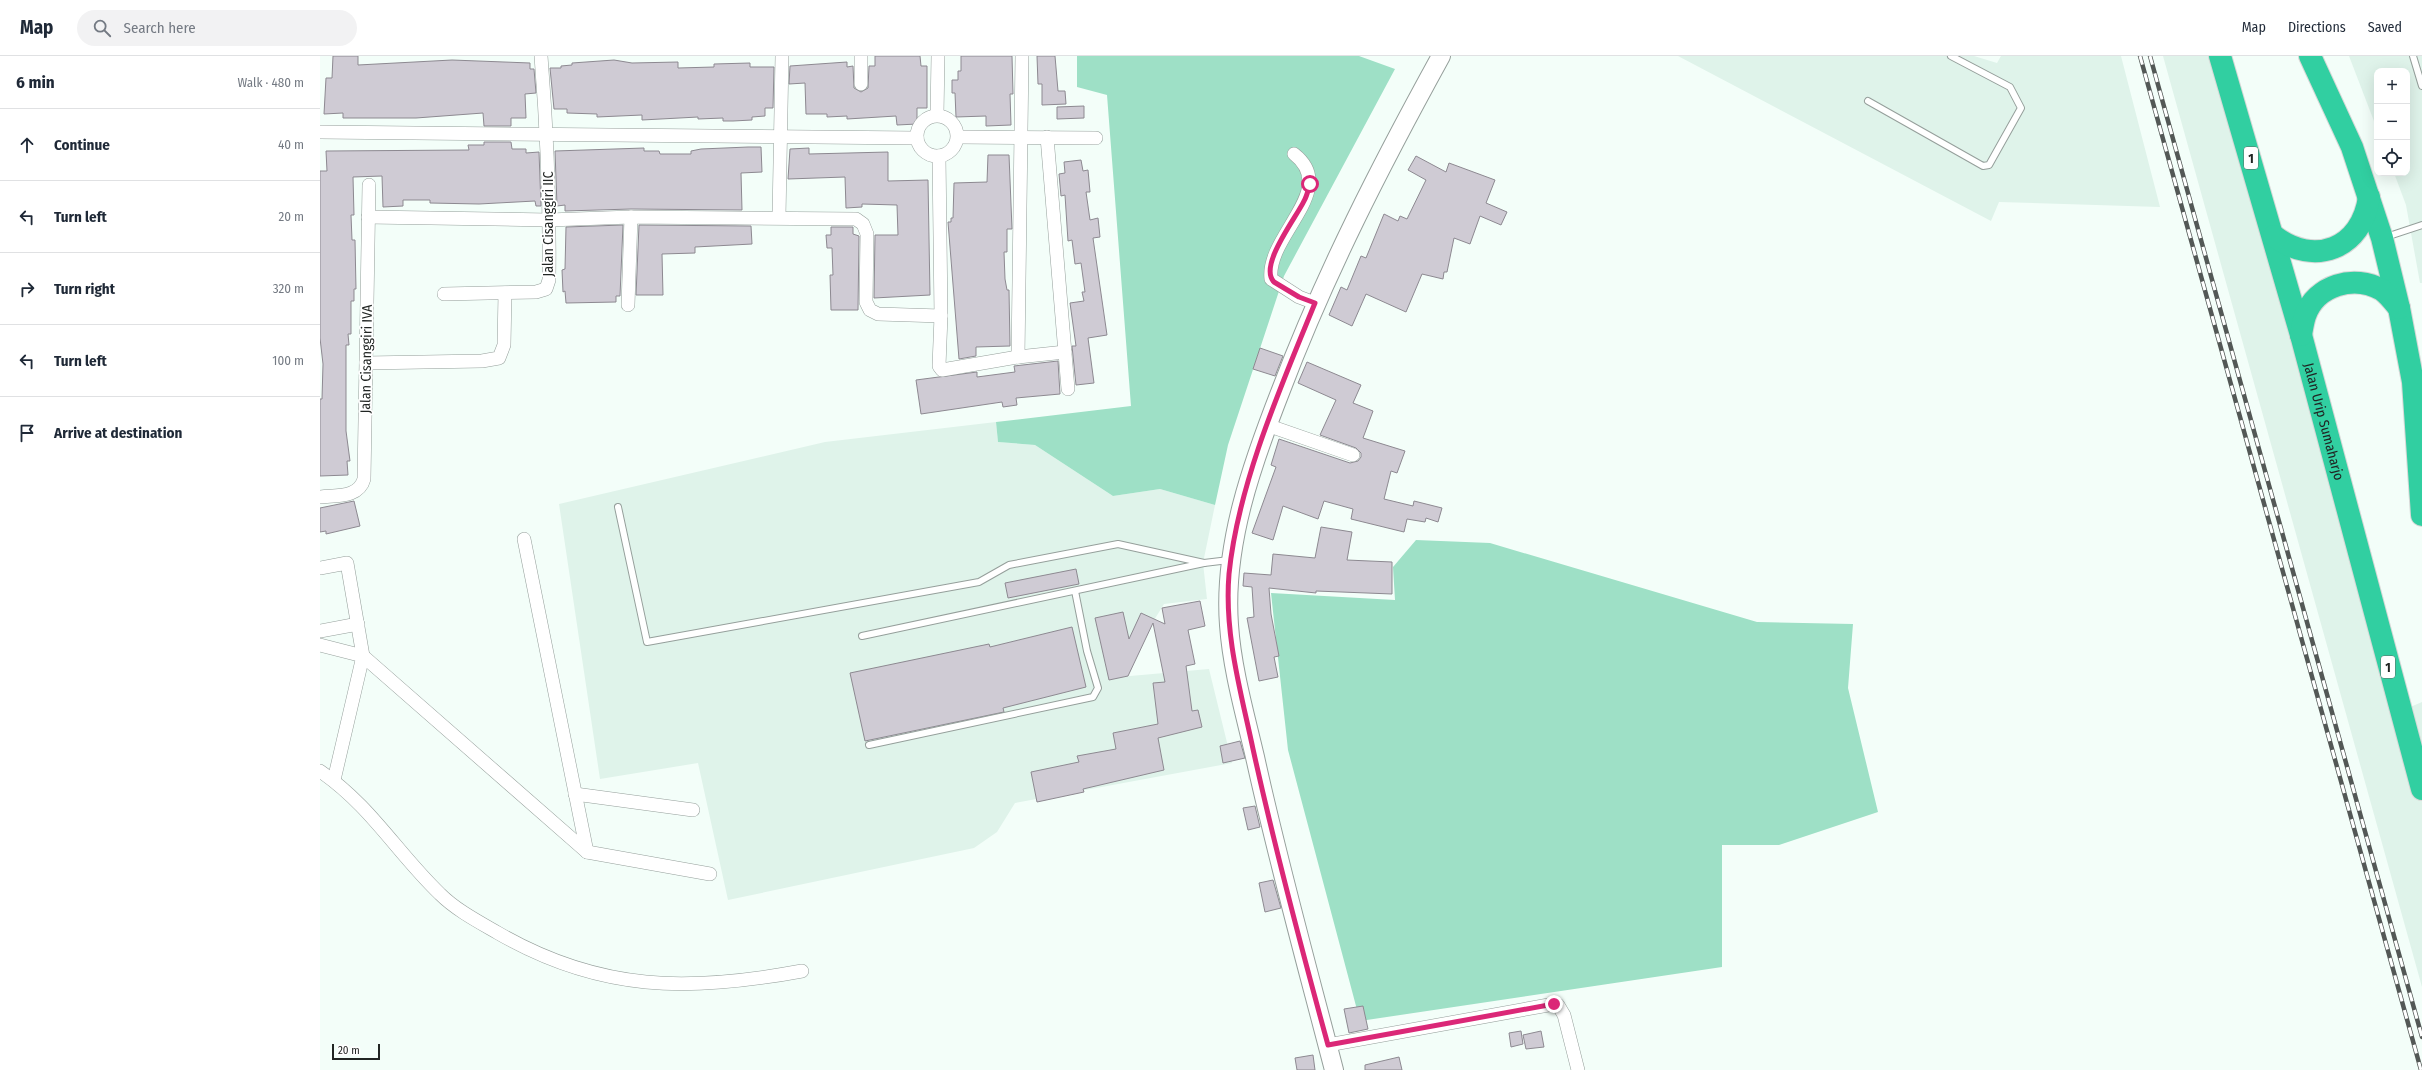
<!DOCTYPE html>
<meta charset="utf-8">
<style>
:root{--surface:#fff;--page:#f2f2f3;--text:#1f2937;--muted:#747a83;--line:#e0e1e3}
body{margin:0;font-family:"Fira Sans Condensed",sans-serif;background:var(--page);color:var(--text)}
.controls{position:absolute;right:12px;top:12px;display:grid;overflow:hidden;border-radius:8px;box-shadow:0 4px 16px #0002}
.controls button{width:36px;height:36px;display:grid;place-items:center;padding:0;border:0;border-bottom:1px solid var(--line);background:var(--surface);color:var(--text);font:20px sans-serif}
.scale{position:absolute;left:12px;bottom:10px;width:48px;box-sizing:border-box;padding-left:4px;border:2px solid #212523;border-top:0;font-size:11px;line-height:14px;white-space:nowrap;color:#212523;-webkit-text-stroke:3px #fff;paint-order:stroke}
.stop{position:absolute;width:12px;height:12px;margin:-9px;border:3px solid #db2777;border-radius:50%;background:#fff}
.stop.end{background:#db2777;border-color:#fff;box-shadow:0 1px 4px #0008}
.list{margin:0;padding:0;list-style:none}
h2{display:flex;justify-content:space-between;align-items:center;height:52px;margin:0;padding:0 16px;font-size:17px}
h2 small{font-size:13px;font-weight:400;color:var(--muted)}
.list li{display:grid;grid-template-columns:26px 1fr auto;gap:12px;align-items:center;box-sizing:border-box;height:72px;padding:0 16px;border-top:1px solid var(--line)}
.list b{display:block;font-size:15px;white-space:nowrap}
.list em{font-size:13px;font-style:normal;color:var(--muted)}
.icon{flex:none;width:22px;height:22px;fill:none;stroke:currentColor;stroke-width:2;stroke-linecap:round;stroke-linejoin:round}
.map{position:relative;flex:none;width:2102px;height:1014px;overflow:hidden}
header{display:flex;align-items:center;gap:24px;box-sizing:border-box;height:56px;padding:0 20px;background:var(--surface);border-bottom:1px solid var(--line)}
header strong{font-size:19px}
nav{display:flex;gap:22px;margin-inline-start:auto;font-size:14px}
.search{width:280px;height:36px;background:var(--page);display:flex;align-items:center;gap:10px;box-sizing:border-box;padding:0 14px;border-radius:22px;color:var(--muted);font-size:15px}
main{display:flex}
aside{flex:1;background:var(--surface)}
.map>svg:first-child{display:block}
.built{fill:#dff3ea}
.green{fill:#9ee0c6}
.building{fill:#cfcbd4;stroke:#8d8991}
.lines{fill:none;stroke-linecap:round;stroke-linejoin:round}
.lane-casing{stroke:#959f9b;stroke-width:8}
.street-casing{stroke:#959f9b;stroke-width:14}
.secondary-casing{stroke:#959f9b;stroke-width:20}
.highway-casing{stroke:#d7d8d7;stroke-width:24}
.lane{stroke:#fff;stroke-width:6}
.street{stroke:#fff;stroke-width:13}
.secondary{stroke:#fff;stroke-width:18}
.highway{stroke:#31cfa1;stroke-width:22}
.rail-casing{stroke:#535856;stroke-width:4.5}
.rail{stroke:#fff;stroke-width:3;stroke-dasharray:9;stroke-linecap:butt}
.route{stroke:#db2777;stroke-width:5}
.labels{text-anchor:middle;stroke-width:3.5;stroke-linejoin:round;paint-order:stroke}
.shield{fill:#fff;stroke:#646665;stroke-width:1}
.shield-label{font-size:13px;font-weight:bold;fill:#212523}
.street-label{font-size:14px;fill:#212523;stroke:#fff}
</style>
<header>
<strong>Map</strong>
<div class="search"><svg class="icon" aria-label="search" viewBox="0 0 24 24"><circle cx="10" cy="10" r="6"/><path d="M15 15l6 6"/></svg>Search here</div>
<nav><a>Map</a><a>Directions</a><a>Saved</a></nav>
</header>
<main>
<aside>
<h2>6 min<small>Walk · 480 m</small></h2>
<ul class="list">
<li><svg class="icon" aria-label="ahead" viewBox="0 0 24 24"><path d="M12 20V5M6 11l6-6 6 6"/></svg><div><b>Continue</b></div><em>40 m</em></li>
<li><svg class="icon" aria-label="left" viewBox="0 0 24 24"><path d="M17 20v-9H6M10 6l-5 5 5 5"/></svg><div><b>Turn left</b></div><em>20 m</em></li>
<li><svg class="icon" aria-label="right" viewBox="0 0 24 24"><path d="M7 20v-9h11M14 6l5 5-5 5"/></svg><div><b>Turn right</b></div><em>320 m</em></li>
<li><svg class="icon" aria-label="left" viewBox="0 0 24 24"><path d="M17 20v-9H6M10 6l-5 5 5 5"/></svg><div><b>Turn left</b></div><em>100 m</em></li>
<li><svg class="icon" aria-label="arrive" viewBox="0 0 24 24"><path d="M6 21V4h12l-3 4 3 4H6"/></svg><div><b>Arrive at destination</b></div></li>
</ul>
</aside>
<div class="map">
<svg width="2102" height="1014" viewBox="0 0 2102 1014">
<rect width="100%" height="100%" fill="#f3fef9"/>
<!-- built -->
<g class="built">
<polygon points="1358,0 1654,0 1677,7 1681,0 1801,0 1840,151 1679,146 1671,165"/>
<polygon points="1843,0 1897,0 2081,655 2102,646 2102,931"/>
<polygon points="2029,0 2102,0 2102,227 2100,227 2086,149 2074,117 2087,117 2087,15 2057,15 2057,73"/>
<polygon points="676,366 678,386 715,389 793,440 840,433 895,449 883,507 887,543 844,548 799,621 889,613 912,707 695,747 677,776 654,792 408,844 378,707 280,723 239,448 505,386"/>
</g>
<!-- green -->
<g class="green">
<polygon points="757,0 1039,0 1075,13 964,220 908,389 895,449 840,433 793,440 715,389 678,386 676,366 811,350 787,39 757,31"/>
<polygon points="1096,484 1170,487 1437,566 1533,568 1528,632 1558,756 1459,789 1402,789 1402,911 1040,965 968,694 951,537 1075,544 1073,511"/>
</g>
<!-- building -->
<g class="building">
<polygon points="13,0 38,0 38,9 132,4 210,7 210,13 214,13 216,37 205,38 206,62 191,62 191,70 164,70 163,57 96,62 23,62 23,57 4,58 6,22 12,22"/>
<polygon points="555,0 600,0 601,10 607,10 607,52 597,52 597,68 577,69 576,60 527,63 527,60 507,61 507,58 486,58 485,27 469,28 470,10 527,6 527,11 533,10 534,32 541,36 548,32 549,10 555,10"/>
<polygon points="641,0 692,0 693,38 690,38 691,69 666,70 666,60 636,61 635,37 632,37 632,24 638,24 638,15 641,15"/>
<polygon points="717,0 735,0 738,35 745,35 746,48 722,49 722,28 718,28"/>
<polygon points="294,4 312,7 358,6 358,12 394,11 394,8 430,7 430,11 454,11 453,52 445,52 445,60 432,61 432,64 413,65 403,65 403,62 378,63 378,61 322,64 322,59 277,61 277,58 247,57 247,53 234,53 230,12 241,12 241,10 252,9 252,7"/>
<polygon points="764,50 764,62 737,63 737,51"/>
<polygon points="164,86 191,86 192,93 206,93 206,97 219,96 221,150 216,150 215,145 159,148 110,147 110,144 83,144 83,150 63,151 62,120 33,121 34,159 31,159 32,184 35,184 36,233 34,233 34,245 31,245 31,278 28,278 29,289 26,289 26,375 30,405 27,405 28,419 0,420 0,343 2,343 3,308 0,282 0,115 7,115 6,95 149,94 148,89 164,89"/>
<polygon points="428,91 441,91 442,116 421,117 422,154 311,153 245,155 245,149 237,150 235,95 324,92 324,95 339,95 340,98 371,98 371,95 381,93"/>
<polygon points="489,92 489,98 568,96 568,125 608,124 610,239 554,242 555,179 578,179 577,149 542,148 542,151 526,152 525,121 468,123 470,93"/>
<polygon points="668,99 689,99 692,173 687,173 687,196 684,196 685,223 687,234 689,234 690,290 656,291 656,300 639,303 628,166 631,166 631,162 633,162 634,127 667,126"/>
<polygon points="1096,100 1126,116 1129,107 1175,124 1166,147 1187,156 1181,169 1160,160 1150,188 1134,182 1127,216 1124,216 1123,223 1102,218 1086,256 1046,238 1032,270 1009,259 1021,231 1027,234 1041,200 1046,202 1064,158 1078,165 1080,160 1087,163 1106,124 1088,114"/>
<polygon points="761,104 763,115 768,114 770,136 766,136 770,164 778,162 780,181 773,182 787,279 768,282 774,327 756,329 752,290 756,290 750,247 764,245 762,236 765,236 761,207 755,208 752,184 748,185 745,139 741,140 739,118 745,117 744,106"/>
<polygon points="303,169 300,240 296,240 296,246 246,247 245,235 243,236 242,214 245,213 246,171"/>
<polygon points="319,169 431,170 432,188 375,191 375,197 342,198 343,239 316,239"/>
<polygon points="511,171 533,171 533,178 539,180 538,254 511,254 510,219 513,219 512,192 507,192 506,179 511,179"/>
<polygon points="940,292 963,300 955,320 933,313"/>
<polygon points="738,305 740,338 696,342 697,349 683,351 682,346 601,358 596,324 657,316 657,321 695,316 694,310"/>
<polygon points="987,306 1041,329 1033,347 1053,355 1043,382 1085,395 1077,417 1071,415 1064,443 1093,450 1094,445 1122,452 1118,466 1106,462 1105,466 1087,463 1084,476 1031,463 1033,453 1004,445 998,463 963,450 953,484 932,477 956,411 951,409 959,383 1030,407 1038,405 1041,401 1041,397 1036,392 1000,379 1016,344 978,327"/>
<polygon points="34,445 40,470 6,478 6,475 0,476 0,452"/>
<polygon points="1001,471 1032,476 1027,504 1072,506 1072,538 996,535 996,537 949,532 951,558 959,600 954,601 958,621 939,625 927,562 934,561 932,531 923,530 924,517 951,519 953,498 995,502"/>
<polygon points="756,513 759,528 688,542 685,527"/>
<polygon points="880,545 885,570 868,574 875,608 866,610 872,655 878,654 882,671 838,682 844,714 763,733 764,736 717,746 711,716 759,706 757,700 796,693 793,677 838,668 833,627 845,626 833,567 808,620 789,624 775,562 803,556 809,583 821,557 845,568 842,552"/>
<polygon points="752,571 766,631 683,652 684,656 545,685 530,617 669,588 670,591"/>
<polygon points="920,685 925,702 903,707 900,690"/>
<polygon points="935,750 940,771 928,774 923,752"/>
<polygon points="953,824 961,852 945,856 939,827"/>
<polygon points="1043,950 1048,973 1029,977 1024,953"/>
<polygon points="1201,975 1203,988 1191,991 1189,977"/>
<polygon points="1221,975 1224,991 1206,993 1203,979"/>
<polygon points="993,999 995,1014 977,1014 975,1002"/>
<polygon points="1079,1001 1082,1014 1045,1014 1045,1009"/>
</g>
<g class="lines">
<!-- lane casing -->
<g class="lane-casing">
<g id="lane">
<polyline points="2093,0 2102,30"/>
<polyline points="1548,45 1663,110 1669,109 1701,52 1690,31 1631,0"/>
<polyline points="2066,181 2102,169"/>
<polyline points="298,451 327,586 659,526 689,509 798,488 884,507"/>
<polyline points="542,580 884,507 909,504"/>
<polyline points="549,689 773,641 778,632 767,595 755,535"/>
</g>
</g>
<!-- street casing -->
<g class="street-casing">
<g id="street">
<polyline points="541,0 541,28"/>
<polyline points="617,59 618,0"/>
<circle cx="617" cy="80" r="20"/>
<polyline points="0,76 597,82"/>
<polyline points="638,81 776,82"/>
<polyline points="727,81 748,333"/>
<path d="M 974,98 C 1020,134 946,179 951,223 L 979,241 L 995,247"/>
<polyline points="619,100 621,260 619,310 622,314 698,301 745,296"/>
<polyline points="48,161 229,164 311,161 536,163 543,168 547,178 546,246 550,254 558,258 621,260"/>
<polyline points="459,161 462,0"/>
<path d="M 124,238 L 216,236 L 226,233 L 229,224 C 230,149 227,75 221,0"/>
<polyline points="308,249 311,161"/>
<polyline points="698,301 702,0"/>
<polyline points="46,307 162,305 179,302 184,289 185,237"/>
<polyline points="947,369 1033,399"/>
<path d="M 0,441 C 16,439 39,442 44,423 L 49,129"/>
<polyline points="204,483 267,796"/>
<polyline points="0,512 27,507 43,600 14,724"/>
<polyline points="0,575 38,568"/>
<polyline points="0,589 43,600 267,796 390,818"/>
<path d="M 0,715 C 50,749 78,798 120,838 C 136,854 159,866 178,877 C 280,936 369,936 482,915"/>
<polyline points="255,738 373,754"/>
<polyline points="1008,989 1234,948 1238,949 1244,959 1258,1014"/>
</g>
</g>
<!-- secondary casing -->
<g class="secondary-casing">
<path id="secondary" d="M 1014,1014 C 987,910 958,806 935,701 C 925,658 912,613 909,569 C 903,489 932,408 961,334 C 1005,218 1061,109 1121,0"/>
</g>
<!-- highway casing -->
<g class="highway-casing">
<g id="highway">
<path id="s1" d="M 1900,0 L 1981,279 L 2102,733"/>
<polyline points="1990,0 2032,91 2062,182 2079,252 2093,326 2102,459"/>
<path d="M 1954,180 C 1994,211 2042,193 2049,141"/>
<path d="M 1981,279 C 1982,273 1983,266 1985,260 C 1996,229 2034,218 2062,234 C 2068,238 2074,246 2079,252"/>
</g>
</g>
<!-- lane -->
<use href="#lane" class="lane"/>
<!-- street -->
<use href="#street" class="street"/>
<!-- secondary -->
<use href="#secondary" class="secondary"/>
<!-- highway -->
<use href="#highway" class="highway"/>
<!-- rail casing -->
<g class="rail-casing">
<g id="rail">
<polyline points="1820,0 2101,1014"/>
<polyline points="1830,0 2102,981"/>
</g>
</g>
<!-- rail -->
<use href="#rail" class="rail"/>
</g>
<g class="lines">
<!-- route -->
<path class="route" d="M 990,128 C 988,134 987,140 984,145 C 976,162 938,210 954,226 L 979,241 L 995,247 C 961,330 918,428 909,518 C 904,578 921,636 933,693 C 955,793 981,891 1008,989 L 1234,948"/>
</g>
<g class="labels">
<!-- shield labels -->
<g class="shield">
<rect x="1924" y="91" width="14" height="22" rx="3"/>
<rect x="2061" y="600" width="14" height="22" rx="3"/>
</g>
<g class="shield-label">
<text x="1931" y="107">1</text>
<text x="2068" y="616">1</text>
</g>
<!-- street labels -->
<g class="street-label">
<text transform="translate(228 168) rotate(-90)" y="5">Jalan Cisanggiri IIC</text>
<text transform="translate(46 303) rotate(-89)" y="5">Jalan Cisanggiri IVA</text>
<text dy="5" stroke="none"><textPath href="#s1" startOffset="380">Jalan Urip Sumaharjo</textPath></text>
</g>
</g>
</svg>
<div class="controls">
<button>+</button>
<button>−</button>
<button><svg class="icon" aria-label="locate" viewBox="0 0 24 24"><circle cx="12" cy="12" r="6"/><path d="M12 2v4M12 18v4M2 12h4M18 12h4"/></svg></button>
</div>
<div class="scale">20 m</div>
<div class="stop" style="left:990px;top:128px"></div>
<div class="stop end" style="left:1234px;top:948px"></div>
</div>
</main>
